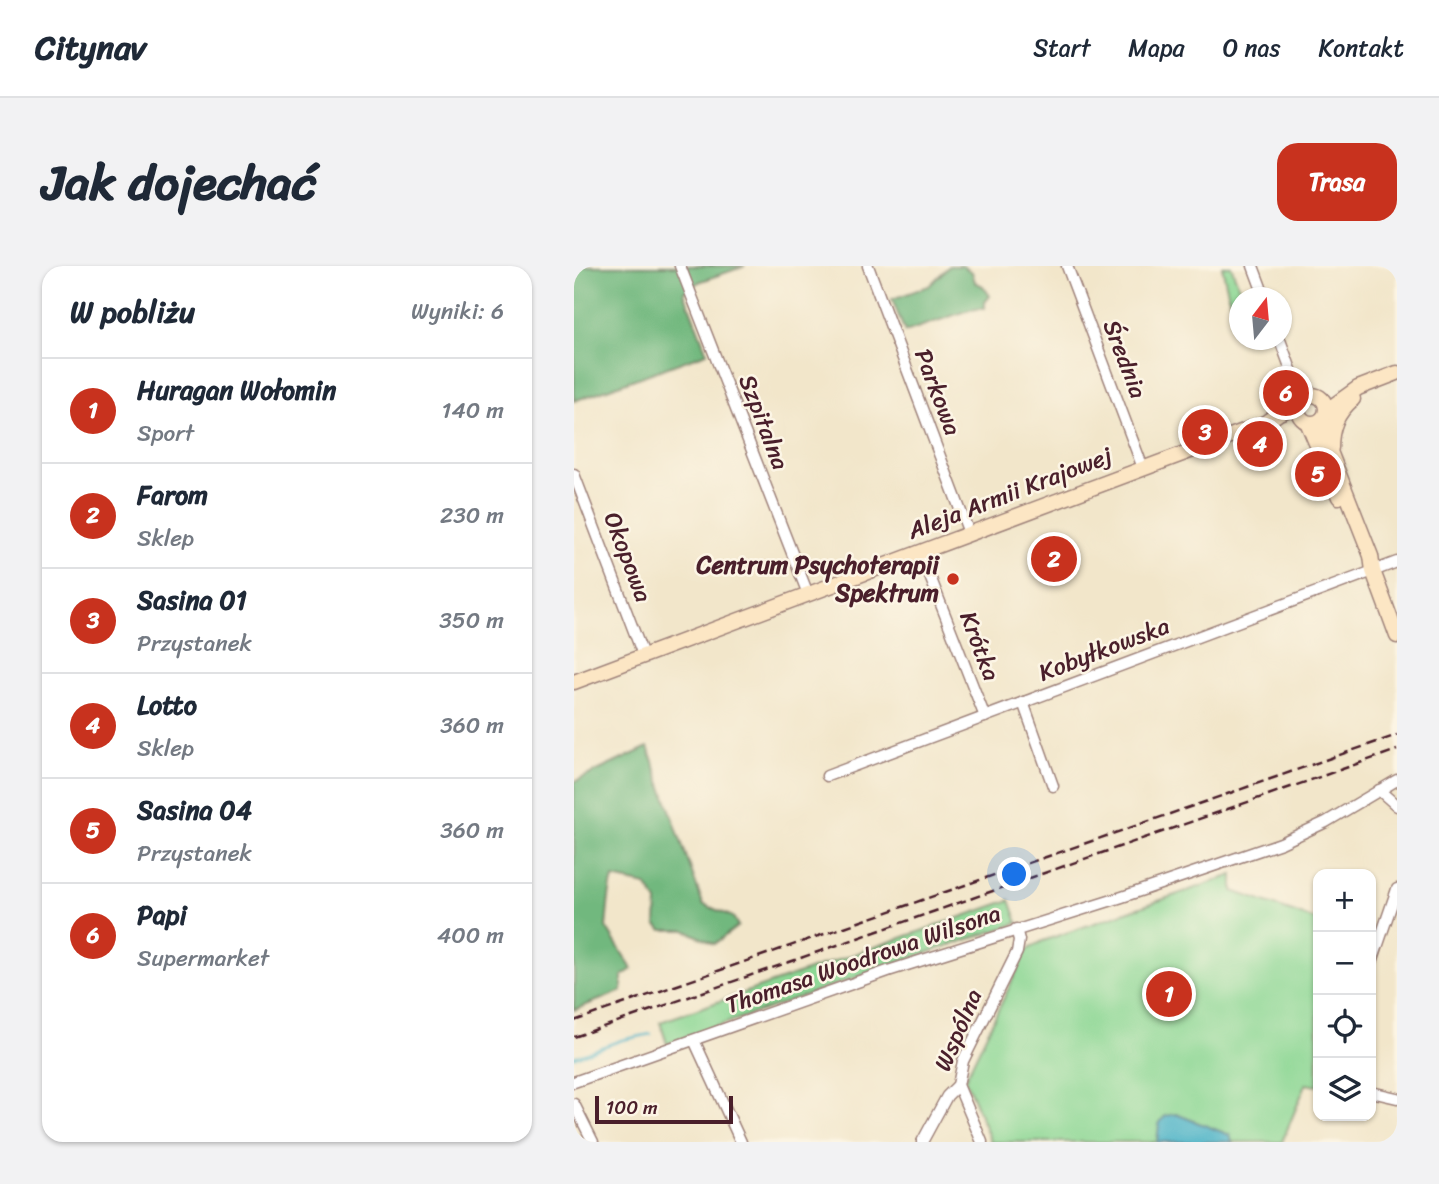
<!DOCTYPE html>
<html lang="pl">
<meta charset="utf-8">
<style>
:root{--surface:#fff;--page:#f2f2f3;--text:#1f2937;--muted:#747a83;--line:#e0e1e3;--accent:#c8321e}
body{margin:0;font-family:Sriracha,sans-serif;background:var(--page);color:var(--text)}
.controls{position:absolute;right:21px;bottom:21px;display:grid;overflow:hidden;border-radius:14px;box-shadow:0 2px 5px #0004}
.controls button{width:63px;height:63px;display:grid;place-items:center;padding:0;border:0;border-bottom:2px solid var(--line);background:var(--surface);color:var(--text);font:35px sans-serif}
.compass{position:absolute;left:655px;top:21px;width:63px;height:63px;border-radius:50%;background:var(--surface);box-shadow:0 2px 5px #0004;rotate:16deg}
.scale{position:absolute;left:21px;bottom:18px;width:138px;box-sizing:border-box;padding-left:7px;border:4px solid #4a1f2b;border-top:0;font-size:19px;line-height:24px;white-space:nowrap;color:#4a1f2b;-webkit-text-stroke:5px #fcf5e5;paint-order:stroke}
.you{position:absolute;left:441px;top:609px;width:24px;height:24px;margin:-18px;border:5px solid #fff;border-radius:50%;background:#1a73e8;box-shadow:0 0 0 10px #1a73e833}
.badge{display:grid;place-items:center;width:46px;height:46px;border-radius:50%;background:var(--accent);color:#fff;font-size:23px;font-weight:700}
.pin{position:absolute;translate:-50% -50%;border:4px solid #fff;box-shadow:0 2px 7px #0006}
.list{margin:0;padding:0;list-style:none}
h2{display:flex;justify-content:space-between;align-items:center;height:91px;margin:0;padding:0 28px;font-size:30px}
h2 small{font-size:23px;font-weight:400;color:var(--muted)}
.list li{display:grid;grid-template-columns:46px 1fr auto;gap:21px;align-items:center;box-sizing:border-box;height:105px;padding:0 28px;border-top:2px solid var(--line)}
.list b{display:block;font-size:26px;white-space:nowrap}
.list p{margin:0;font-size:23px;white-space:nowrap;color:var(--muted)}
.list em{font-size:23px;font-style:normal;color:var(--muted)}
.icon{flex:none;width:38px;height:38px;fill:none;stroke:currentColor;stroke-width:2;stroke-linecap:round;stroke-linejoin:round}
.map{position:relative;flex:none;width:823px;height:876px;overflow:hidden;border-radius:21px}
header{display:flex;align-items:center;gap:42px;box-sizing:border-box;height:98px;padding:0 35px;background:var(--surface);border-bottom:2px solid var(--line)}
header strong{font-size:33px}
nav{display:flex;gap:38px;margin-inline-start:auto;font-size:24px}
.intro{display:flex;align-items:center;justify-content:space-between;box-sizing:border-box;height:168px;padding:0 42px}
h1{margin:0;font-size:49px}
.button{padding:18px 32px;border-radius:21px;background:var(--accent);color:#fff;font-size:24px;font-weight:700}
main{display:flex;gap:42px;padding:0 42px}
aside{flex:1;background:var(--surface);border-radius:21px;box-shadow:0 2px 5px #0004}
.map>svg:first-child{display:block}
.green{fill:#8cd794;stroke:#6b7b60;stroke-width:2}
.forest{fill:#71b87e;stroke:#5e6c54;stroke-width:2}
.water{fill:#49b2c7;stroke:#4a6879;stroke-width:2}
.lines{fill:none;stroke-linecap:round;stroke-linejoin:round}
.stream{stroke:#49b2c7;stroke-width:2.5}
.street-casing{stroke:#9e827a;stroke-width:13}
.secondary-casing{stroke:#9e827a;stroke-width:17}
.street{stroke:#fff;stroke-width:10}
.secondary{stroke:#fce6c4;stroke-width:14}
.rail{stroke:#4a1f2b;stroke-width:2.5;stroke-dasharray:10 5;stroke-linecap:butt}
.poi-dot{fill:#c8321e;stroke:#fcf5e5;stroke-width:2.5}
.labels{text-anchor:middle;stroke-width:5;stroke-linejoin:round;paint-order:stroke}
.street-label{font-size:24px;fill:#4a1f2b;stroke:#fcf5e5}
.poi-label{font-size:24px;font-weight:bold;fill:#4a1f2b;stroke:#fcf5e5;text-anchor:end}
</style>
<header>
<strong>Citynav</strong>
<nav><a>Start</a><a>Mapa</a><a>O nas</a><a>Kontakt</a></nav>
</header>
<div class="intro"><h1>Jak dojechać</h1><a class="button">Trasa</a></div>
<main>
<aside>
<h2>W pobliżu<small>Wyniki: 6</small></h2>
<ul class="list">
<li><span class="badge">1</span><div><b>Huragan Wołomin</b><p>Sport</p></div><em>140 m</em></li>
<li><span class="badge">2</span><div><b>Farom</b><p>Sklep</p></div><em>230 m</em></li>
<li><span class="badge">3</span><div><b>Sasina 01</b><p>Przystanek</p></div><em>350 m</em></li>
<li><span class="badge">4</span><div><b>Lotto</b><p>Sklep</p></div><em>360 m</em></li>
<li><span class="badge">5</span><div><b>Sasina 04</b><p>Przystanek</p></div><em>360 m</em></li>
<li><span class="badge">6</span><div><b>Papi</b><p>Supermarket</p></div><em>400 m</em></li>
</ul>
</aside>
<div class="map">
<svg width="823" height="876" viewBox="0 0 823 876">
<rect width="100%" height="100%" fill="#fcf5e5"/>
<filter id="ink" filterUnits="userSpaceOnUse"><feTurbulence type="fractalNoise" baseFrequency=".0143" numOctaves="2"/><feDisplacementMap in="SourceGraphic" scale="14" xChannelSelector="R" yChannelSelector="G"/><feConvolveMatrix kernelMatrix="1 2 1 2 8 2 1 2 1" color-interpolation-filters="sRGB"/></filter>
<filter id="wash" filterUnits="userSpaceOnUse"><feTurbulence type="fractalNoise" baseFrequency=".00686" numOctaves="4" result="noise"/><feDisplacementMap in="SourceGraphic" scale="28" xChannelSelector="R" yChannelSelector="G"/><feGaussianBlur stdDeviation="1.57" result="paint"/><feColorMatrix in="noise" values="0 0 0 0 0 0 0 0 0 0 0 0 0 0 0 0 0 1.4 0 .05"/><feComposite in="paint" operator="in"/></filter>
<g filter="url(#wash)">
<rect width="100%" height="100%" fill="#f2e6ca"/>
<!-- green -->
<g class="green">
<polygon points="648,0 657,0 669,31 656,36"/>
<polygon points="659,609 659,625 744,655 744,820 732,818 708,876 417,876 391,813 453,684 469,675"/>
<polygon points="436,634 444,657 343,690 93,778 86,756"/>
</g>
<!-- forest -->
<g class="forest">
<polygon points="0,0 171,0 125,16 110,26 133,87 0,135"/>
<polygon points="375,0 388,0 398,6 401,16 409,20 416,30 411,36 411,42 395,44 331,66 318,33 355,20"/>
<path d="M 74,481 L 129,638 L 159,651 L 164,660 L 140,678 L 111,664 L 88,664 L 82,658 L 83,636 L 72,619 L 39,612 C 34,628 34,644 32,661 L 58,703 L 48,710 L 48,725 L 0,744 L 0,516 Z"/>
</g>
<!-- water -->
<polygon class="water" points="602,848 656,869 658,876 583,876 585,858 591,850"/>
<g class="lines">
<!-- stream -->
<polyline class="stream" points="0,791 48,774 77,768"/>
</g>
</g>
<g filter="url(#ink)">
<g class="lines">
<!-- street casing -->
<g class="street-casing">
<g id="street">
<polyline points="106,0 234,328"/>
<polyline points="294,0 395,267"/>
<polyline points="493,0 569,202"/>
<polyline points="679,0 691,32"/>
<polyline points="706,74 723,120 725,137"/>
<polyline points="0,208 69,389"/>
<polyline points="346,285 411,451"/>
<polyline points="449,436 479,520"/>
<polyline points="253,510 823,296"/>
<polyline points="805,524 823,540"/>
<polyline points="797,699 823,623"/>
<polyline points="120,774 167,876"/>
<polyline points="0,816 314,705 548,631 707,577 752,556 823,514"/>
<polyline points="384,819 408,876"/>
<polyline points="797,826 823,832"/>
<polyline points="0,838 19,876"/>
<polyline points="348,876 373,830 384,819 389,795 443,686 445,674 442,663"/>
</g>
</g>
<!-- secondary casing -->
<g class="secondary-casing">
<g id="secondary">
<circle cx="738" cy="143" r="14"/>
<polyline points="752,145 784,122 823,107"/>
<polyline points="748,154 748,165 797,290 799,305 823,370"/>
<polyline points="734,158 765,231"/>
<path d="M 757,182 C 757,161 763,147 779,133"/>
<polyline points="0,416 691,157 705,147 723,140"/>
</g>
</g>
<!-- street -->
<use href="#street" class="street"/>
<!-- secondary -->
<use href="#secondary" class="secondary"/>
<!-- rail -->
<g class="rail">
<polyline points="0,755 823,469"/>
<polyline points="0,771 823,484"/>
</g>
</g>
</g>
<!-- markers -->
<circle class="poi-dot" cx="379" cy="313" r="7"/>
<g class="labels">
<!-- street labels -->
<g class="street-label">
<text transform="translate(551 93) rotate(69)" y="8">Średnia</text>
<text transform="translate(364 126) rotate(69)" y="8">Parkowa</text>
<text transform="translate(190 156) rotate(69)" y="8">Szpitalna</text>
<text transform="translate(436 227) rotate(-21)" y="8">Aleja Armii Krajowej</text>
<text transform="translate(54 291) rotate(69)" y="8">Okopowa</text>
<text transform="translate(406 380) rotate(69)" y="8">Krótka</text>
<text transform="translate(530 383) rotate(-21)" y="8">Kobyłkowska</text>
<text transform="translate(289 693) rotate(-19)" y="8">Thomasa Woodrowa Wilsona</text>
<text transform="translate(384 764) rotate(-67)" y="8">Wspólna</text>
</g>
<!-- poi labels -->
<g class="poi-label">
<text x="365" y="307">Centrum Psychoterapii<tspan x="365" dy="28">Spektrum</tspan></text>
</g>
</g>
</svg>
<div class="controls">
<button>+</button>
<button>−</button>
<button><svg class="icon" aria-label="locate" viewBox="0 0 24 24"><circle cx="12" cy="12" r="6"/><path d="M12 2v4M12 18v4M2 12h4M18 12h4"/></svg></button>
<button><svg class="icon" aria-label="layers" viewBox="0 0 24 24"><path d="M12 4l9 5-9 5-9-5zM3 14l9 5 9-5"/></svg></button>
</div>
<svg class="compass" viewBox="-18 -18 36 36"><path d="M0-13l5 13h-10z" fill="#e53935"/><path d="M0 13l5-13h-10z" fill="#747a83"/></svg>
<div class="scale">100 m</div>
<div class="you"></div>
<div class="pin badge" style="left:595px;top:728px">1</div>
<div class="pin badge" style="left:480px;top:293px">2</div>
<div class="pin badge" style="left:631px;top:166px">3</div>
<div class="pin badge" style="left:686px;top:178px">4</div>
<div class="pin badge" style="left:744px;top:208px">5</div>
<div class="pin badge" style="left:712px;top:127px">6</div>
</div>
</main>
